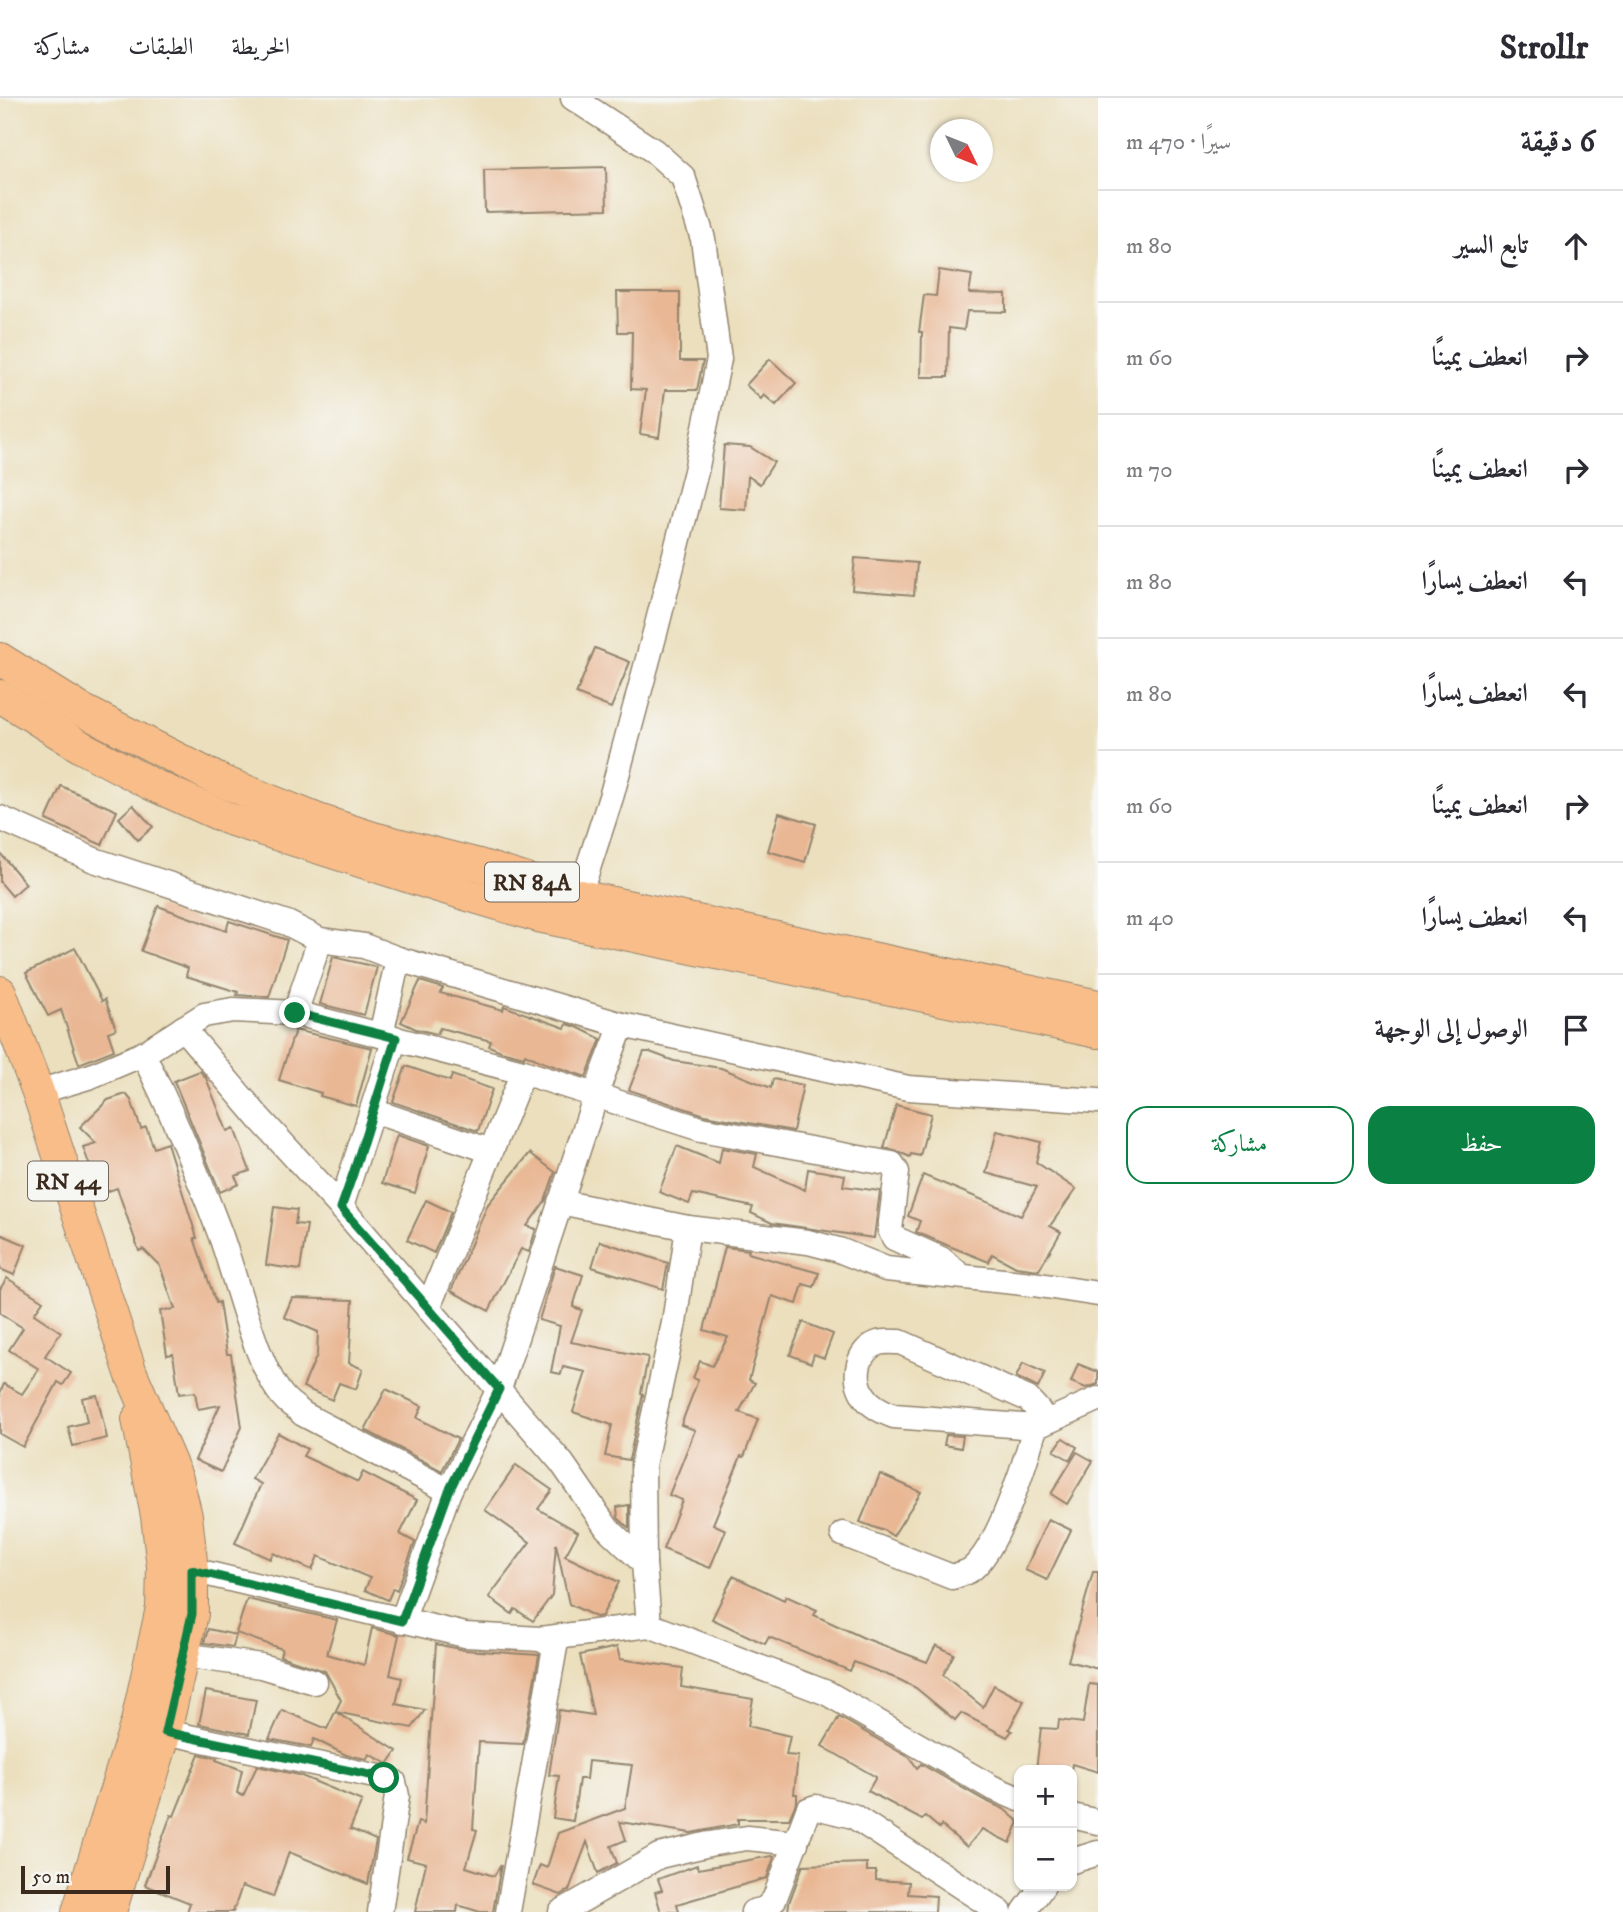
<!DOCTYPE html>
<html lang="ar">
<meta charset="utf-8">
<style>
:root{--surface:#fff;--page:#f2f2f3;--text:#2b2b33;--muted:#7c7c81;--line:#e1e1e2;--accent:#0b8043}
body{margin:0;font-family:"IM FELL DW Pica",Amiri,serif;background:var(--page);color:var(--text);direction:rtl}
.controls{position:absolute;right:21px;bottom:21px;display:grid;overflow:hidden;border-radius:14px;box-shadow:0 2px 5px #0004}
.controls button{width:63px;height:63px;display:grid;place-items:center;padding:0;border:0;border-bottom:2px solid var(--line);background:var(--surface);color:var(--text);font:35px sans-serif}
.compass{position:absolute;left:930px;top:21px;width:63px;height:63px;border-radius:50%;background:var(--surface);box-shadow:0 2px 5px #0004;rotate:133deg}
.scale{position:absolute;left:21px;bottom:18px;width:149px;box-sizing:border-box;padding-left:7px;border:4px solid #3b2a1e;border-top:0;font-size:19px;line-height:24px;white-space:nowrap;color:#3b2a1e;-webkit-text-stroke:5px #f6f6f2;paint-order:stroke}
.stop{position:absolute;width:21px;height:21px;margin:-16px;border:5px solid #0b8043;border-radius:50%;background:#fff}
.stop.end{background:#0b8043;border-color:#fff;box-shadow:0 2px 7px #0008}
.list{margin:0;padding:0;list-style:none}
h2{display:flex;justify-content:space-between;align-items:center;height:91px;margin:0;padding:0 28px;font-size:30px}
h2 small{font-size:23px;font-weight:400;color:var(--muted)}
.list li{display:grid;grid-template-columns:46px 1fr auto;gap:21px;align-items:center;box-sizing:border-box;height:112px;padding:0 28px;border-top:2px solid var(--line)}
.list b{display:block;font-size:26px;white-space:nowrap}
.list em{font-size:23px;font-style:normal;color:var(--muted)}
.actions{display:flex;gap:14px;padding:21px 28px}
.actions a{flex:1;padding:16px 0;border:2px solid var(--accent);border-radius:21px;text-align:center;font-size:24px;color:var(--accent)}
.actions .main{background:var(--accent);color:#fff}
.icon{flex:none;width:38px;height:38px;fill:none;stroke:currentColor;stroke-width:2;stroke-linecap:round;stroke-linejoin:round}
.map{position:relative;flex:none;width:1098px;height:1814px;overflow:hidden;direction:ltr}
header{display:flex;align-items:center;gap:42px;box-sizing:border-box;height:98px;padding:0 35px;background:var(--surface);border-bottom:2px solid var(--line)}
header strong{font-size:33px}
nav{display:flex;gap:38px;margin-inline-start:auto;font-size:24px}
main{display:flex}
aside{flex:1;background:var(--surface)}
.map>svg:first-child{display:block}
.building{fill:#e9b794}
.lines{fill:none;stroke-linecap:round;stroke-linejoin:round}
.minor-casing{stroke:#93846e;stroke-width:27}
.major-casing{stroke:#93846e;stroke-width:34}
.minor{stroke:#fff;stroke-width:24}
.major{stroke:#f8bd89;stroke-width:32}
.route{stroke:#0b8043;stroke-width:9}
.labels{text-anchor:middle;stroke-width:5;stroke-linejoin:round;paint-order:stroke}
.shield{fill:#f6f6f2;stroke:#73675e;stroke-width:2}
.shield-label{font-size:23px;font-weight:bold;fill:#3b2a1e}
</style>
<header>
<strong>Strollr</strong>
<nav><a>الخريطة</a><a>الطبقات</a><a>مشاركة</a></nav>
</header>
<main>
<aside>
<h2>6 دقيقة<small>سيرًا · 470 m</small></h2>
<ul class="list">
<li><svg class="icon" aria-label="ahead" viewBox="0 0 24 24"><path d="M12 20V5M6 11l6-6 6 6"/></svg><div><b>تابع السير</b></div><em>80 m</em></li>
<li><svg class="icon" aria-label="right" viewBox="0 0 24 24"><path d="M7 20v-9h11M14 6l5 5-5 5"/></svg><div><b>انعطف يمينًا</b></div><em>60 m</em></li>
<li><svg class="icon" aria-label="right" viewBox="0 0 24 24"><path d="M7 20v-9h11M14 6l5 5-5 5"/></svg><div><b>انعطف يمينًا</b></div><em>70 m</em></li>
<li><svg class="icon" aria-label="left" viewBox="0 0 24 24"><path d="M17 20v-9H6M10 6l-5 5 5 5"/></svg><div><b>انعطف يسارًا</b></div><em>80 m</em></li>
<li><svg class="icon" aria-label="left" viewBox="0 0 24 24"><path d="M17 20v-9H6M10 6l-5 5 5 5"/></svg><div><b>انعطف يسارًا</b></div><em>80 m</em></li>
<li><svg class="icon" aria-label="right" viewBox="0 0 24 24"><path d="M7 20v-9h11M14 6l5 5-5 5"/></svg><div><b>انعطف يمينًا</b></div><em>60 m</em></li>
<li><svg class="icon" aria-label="left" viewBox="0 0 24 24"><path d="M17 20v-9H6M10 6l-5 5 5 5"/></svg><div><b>انعطف يسارًا</b></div><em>40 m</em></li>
<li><svg class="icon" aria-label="arrive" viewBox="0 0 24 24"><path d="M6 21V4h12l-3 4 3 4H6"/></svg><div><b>الوصول إلى الوجهة</b></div></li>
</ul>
<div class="actions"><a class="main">حفظ</a><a>مشاركة</a></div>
</aside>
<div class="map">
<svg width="1098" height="1814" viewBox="0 0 1098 1814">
<rect width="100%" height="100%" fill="#f6f6f2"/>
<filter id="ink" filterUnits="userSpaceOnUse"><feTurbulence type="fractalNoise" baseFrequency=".0143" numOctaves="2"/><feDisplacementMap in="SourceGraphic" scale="14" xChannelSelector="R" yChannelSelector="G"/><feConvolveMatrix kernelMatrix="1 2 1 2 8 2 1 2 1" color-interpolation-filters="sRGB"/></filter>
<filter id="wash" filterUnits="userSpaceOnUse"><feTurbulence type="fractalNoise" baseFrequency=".00686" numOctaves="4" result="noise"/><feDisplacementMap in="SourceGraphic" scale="28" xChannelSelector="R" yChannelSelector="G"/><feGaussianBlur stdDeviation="1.57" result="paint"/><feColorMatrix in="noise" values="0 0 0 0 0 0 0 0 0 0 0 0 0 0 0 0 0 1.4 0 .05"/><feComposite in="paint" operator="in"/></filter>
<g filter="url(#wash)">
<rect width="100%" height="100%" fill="#ebdfbd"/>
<g id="blocks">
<!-- building -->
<g class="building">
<polygon points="606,69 607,111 485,114 484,72"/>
<polygon points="939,172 972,177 969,195 1006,196 1006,214 967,213 964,232 949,230 948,279 921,279 922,234 919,234 924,197 936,198"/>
<polygon points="617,194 680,194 680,263 703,263 697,292 665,292 659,339 640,336 646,292 631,291 632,234 618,234"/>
<polygon points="770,261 796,285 776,307 764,297 761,301 746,287"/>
<polygon points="724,347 750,349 774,364 760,386 748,378 746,412 719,410"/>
<polygon points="855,460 917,465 914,497 852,492"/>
<polygon points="595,550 630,564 611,610 576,596"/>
<polygon points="61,688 117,713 102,747 46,722"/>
<polygon points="133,707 153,729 138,742 119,720"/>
<polygon points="779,715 816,726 805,764 768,753"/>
<polygon points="0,755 26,786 12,798 0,784"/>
<polygon points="158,808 226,833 229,823 287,842 269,899 237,897 238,894 186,878 188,870 141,853"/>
<polygon points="75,850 102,903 105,901 116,931 108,934 114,952 79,966 61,912 48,918 26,875"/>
<polygon points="333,859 377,869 364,917 320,906"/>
<polygon points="420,883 443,890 440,895 503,912 504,908 565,930 567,926 577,929 601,941 586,979 545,965 525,956 524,959 501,953 489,948 491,943 440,930 437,936 416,931 401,924"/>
<polygon points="295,932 372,950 356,1008 320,998 321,995 279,982"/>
<polygon points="644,954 650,954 674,963 721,970 771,990 773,981 803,987 793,1033 705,1017 629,992"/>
<polygon points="406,968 450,983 452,977 492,991 478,1033 393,1004"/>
<polygon points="200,973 206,980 227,1033 234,1030 250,1073 235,1078 239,1086 220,1094 174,983"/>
<polygon points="126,996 131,1002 141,1031 146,1029 154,1050 167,1045 197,1140 194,1140 216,1205 219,1204 227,1256 231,1256 242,1329 221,1374 195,1362 220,1307 198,1311 195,1294 179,1296 173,1256 167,1257 160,1213 175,1211 160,1168 143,1151 139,1153 117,1090 100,1096 83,1049 96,1045 80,1029 108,1002"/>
<polygon points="896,1007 931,1016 920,1058 911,1056 910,1059 895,1052 884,1050"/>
<polygon points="997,1033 1041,1044 1036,1064 1076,1091 1050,1128 1061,1134 1039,1172 1016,1169 992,1156 989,1164 949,1148 916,1134 920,1123 908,1118 923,1077 1021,1118 1037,1089 986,1075"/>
<polygon points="397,1037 429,1048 415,1095 382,1085"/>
<polygon points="677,1048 719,1065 722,1050 757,1056 754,1069 805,1092 808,1071 845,1077 843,1088 880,1093 874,1140 772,1125 751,1115 753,1109 693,1096 689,1106 659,1094"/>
<polygon points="530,1055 555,1074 545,1103 527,1128 536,1131 529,1154 521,1151 489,1213 451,1193 488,1106"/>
<polygon points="426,1102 451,1114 434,1155 407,1142"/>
<polygon points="274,1109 297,1112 295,1126 307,1127 300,1172 266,1167"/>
<polygon points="0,1136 26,1147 14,1177 0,1171"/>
<polygon points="600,1143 668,1165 663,1191 592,1169"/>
<polygon points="725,1149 749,1152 748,1155 819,1175 814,1189 803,1186 797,1206 772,1198 749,1282 755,1285 739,1314 758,1321 744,1359 741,1358 713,1426 726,1432 710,1470 663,1451 682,1402 669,1397 695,1332 681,1327 698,1282 693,1280 700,1263 712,1268 728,1239 704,1232"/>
<polygon points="555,1168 583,1177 573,1209 582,1212 571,1244 648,1259 641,1295 643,1296 629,1362 605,1358 612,1327 573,1314 586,1274 563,1269 561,1276 551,1274 560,1228 539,1222"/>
<polygon points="7,1180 43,1203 34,1216 61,1234 45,1258 71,1275 63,1287 58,1284 23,1349 0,1336 0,1295 4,1286 22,1296 39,1271 9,1252 23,1230 0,1215 0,1191"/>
<polygon points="292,1200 353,1202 349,1265 363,1271 356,1291 339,1285 332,1302 303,1289 317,1257 318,1234 284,1219"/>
<polygon points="803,1224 833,1236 824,1260 814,1256 811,1265 790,1257"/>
<polygon points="1023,1265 1045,1275 1038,1290 1016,1279"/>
<polygon points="1078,1266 1098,1274 1098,1286 1086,1290 1071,1284"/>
<polygon points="386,1291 422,1308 417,1320 458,1341 442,1373 365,1332"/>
<polygon points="97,1297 107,1340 73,1348 68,1329 87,1324 82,1300"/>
<polygon points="278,1335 307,1351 303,1358 358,1384 363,1374 417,1402 400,1436 415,1444 397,1492 393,1490 388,1502 365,1492 370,1480 318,1458 312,1472 273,1455 270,1461 235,1445 261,1386 252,1381"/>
<polygon points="946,1337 963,1338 961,1350 944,1347"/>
<polygon points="1063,1340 1077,1349 1070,1362 1054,1353"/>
<polygon points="1077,1354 1093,1363 1067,1406 1051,1396"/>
<polygon points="516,1367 552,1392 538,1411 578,1434 565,1458 619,1484 602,1518 596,1519 569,1506 556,1446 552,1497 533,1523 515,1511 512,1516 489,1499 530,1444 485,1412"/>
<polygon points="880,1376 921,1394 893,1438 882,1431 881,1432 860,1424"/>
<polygon points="629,1407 629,1430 618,1420 617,1409"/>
<polygon points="1048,1421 1071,1432 1047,1482 1025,1472"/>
<polygon points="1093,1474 1098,1474 1098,1571 1068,1563"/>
<polygon points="733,1478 784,1502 786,1498 817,1512 814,1517 864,1540 927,1564 936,1547 954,1556 943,1577 983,1609 994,1587 1024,1603 1009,1631 1012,1633 1007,1639 961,1615 955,1622 916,1590 900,1582 854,1564 850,1573 769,1539 765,1546 712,1521"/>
<polygon points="247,1501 337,1522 327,1556 364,1567 372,1530 399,1537 390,1577 402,1580 396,1606 425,1612 412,1630 336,1614 397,1653 388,1666 369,1656 367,1661 346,1657 314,1641 311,1649 269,1641 282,1612 327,1631 341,1602 325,1573 280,1558 282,1551 236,1535"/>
<polygon points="208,1531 236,1537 233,1549 204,1545"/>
<polygon points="436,1546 464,1552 539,1557 523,1646 479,1644 473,1731 477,1732 466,1769 494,1778 501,1767 493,1814 480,1814 458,1807 457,1814 415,1814 426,1765 407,1760 418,1724 424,1726"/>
<polygon points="617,1549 620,1561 683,1570 681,1589 753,1601 748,1628 790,1638 786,1657 798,1658 794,1696 797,1696 797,1703 789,1721 738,1721 738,1726 691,1735 620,1724 626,1742 611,1748 617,1765 598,1775 587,1744 569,1792 561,1797 533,1787 540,1767 547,1770 558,1735 625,1710 632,1667 588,1663 586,1681 579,1681 573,1723 553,1720 559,1678 549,1677 559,1612 593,1617 580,1557"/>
<polygon points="1089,1586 1098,1587 1098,1674 1072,1666 1071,1672 1036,1672 1041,1630 1058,1631 1059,1622 1083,1625"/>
<polygon points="206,1593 256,1602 249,1636 199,1626"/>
<polygon points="839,1619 910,1660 917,1670 921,1666 984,1702 1004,1711 1019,1724 1010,1745 982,1731 967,1749 941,1727 939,1730 925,1718 922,1722 868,1693 876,1679 822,1648"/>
<polygon points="199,1656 217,1660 216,1662 242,1672 237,1695 243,1698 257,1668 299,1677 362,1703 350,1731 376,1742 368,1786 289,1754 273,1799 242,1788 233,1814 187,1814 190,1805 145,1787 171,1717 174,1718"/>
<polygon points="772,1758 774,1759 767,1780 677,1806 679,1814 661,1814 655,1794 662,1792 658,1781 697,1767 698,1771"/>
<polygon points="867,1765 867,1773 876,1773 876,1782 909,1784 908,1796 936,1798 935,1814 788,1814 789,1805 803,1767"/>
</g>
</g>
</g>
<g filter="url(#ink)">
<use href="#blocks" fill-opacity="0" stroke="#93846e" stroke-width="2"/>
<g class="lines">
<!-- minor casing -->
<g class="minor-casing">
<g id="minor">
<polyline points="573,0 654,53 683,79 703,141 719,261 696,373 656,531 612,696 579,798"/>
<polyline points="0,720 94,762 287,825 320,842 364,848 398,861 622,927 908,990 1098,1003"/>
<polyline points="295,915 320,842"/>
<polyline points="183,930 259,1020 341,1109 562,1365 607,1430 644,1465"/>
<polyline points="381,937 398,861"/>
<path d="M 143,956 C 172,1014 196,1072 219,1133 C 236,1177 256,1272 286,1302 C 291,1307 298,1311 303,1316 L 449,1393"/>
<polyline points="38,994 91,978 143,956 204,917 233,912 295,915 523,974 701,1031 892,1066 897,1074 890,1132 894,1140 941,1161 960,1177"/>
<polyline points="373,1013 491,1053"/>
<polyline points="560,1104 688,1130 808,1144 839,1152 886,1171 1033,1186 1098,1196"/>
<polyline points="341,1109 395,940"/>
<polyline points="428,1210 523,974"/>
<path d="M 843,1436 L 952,1479 C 959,1476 968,1475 973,1470 C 1001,1446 1030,1351 1039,1313 L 1028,1301 L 900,1244 C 894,1244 884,1243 878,1245 C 857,1252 853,1279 863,1296 C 869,1307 883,1314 894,1318 L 1035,1329 L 1098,1301"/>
<polyline points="192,1472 465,1537 541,1541 649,1527 827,1595 991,1689 1019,1701"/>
<polyline points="402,1523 449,1393 499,1291 603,976 622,927"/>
<polyline points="649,1527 644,1465 643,1367 674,1225 688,1130"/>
<polyline points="183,1557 261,1568 315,1584"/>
<polyline points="165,1634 384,1680 394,1684 397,1698 380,1814"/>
<polyline points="1072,1718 1098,1724"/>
<polyline points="1072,1763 1098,1755"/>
<polyline points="508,1814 555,1549 541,1541"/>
<polyline points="561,1814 659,1758 709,1746 747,1740 796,1745"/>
<polyline points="753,1814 765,1811 774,1802 808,1712 816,1709 853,1718 1000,1814"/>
<polyline points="1024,1814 1043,1788"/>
</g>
</g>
<!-- major casing -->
<g class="major-casing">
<g id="major">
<polyline points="0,561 80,611 221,683 321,723 373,740 479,767 579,798 1098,908"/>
<polyline points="0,598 83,650 151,686 229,721 435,787 538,818 1098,934"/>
<polyline points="0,894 38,994 131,1275 177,1381 186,1418 192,1472 192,1516 165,1634 110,1814"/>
<polyline points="78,1814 137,1624 162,1510 163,1469 157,1418 138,1321"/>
</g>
</g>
<!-- minor -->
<use href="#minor" class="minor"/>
<!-- major -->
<use href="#major" class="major"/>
</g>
</g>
<g class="lines" filter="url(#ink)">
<!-- route -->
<polyline class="route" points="295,915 396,940 353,1076 341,1110 499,1291 449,1393 402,1523 192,1472 192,1516 165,1634 384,1680"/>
</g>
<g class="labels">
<!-- shield labels -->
<g class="shield">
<rect x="485" y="764.5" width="94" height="39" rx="5"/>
<rect x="28" y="1063.5" width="80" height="39" rx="5"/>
</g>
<g class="shield-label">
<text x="532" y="792">RN 84A</text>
<text x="68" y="1091">RN 44</text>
</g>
</g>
</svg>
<div class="controls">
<button>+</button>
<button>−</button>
</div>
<svg class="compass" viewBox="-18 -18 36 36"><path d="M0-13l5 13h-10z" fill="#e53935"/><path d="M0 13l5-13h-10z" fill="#7c7c81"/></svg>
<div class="scale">50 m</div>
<div class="stop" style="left:384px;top:1680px"></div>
<div class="stop end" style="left:295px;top:915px"></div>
</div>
</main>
